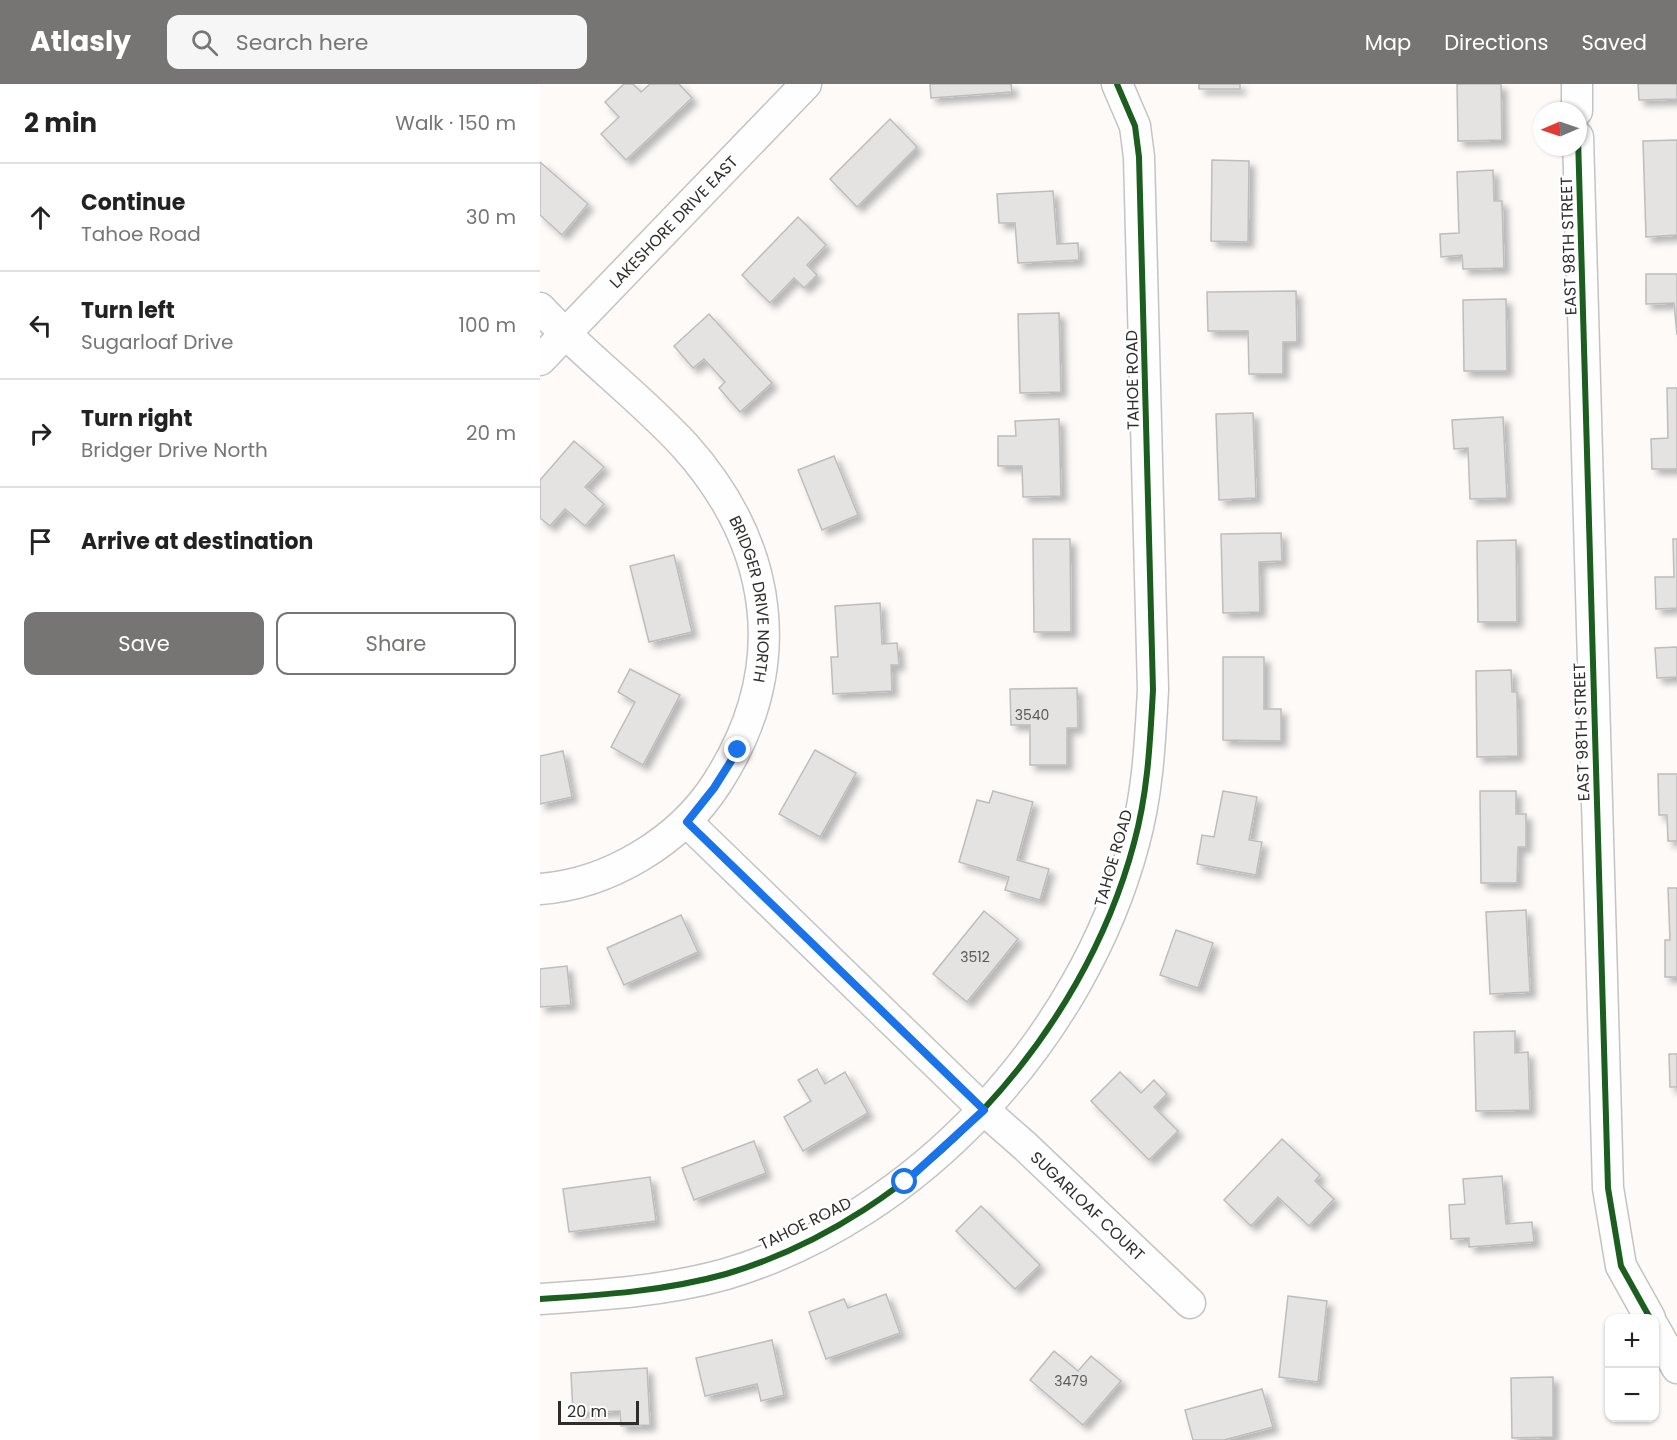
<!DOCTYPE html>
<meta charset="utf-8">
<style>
:root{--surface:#fff;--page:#f6f6f6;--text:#222;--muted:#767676;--line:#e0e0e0;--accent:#767573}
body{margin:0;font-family:Poppins,sans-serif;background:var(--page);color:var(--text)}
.controls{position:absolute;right:18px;bottom:18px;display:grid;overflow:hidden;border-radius:12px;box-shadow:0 2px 4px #0004}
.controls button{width:54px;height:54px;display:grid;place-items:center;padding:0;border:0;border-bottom:2px solid var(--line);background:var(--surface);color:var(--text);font:30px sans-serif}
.compass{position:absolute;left:993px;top:18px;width:54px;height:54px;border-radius:50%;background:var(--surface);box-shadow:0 2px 4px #0004;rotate:268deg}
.scale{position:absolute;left:18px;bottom:15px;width:81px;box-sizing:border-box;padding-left:6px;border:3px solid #2e2d2b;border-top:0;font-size:16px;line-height:21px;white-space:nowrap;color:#2e2d2b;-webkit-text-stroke:4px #fff;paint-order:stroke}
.stop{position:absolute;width:18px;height:18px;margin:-14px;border:4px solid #1a73e8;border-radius:50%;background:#fff}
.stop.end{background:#1a73e8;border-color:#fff;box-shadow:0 2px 6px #0008}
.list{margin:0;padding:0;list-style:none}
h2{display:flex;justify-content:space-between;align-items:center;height:78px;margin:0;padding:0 24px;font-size:26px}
h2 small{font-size:20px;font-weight:400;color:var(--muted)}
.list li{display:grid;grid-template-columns:39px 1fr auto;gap:18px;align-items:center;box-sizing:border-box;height:108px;padding:0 24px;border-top:2px solid var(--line)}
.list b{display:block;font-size:22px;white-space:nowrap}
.list p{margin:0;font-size:20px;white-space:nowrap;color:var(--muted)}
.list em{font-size:20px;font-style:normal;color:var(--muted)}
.actions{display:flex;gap:12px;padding:18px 24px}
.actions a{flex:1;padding:14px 0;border:2px solid var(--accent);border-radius:12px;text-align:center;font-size:21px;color:var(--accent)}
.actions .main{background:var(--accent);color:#fff}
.icon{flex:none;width:33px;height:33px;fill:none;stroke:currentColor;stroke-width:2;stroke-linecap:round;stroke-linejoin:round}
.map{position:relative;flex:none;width:1137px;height:1356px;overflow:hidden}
header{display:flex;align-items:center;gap:36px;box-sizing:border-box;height:84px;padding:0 30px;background:var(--accent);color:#fff}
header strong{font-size:28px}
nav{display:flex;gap:33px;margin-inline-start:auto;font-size:21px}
.search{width:420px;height:54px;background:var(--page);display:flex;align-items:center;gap:15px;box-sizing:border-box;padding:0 21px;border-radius:12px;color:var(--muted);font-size:22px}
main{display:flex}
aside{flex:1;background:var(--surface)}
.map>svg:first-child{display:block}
.building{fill:#e5e3e1;stroke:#bfbdbc;stroke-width:1.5;filter:url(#shadow)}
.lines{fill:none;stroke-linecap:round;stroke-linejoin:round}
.minor-casing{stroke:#c5c3c2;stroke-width:33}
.minor{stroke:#fffefe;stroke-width:30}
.cycleway-casing{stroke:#fff;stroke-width:10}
.cycleway{stroke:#1b5e20;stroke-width:6}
.route{stroke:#1a73e8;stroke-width:8}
.labels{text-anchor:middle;stroke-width:5;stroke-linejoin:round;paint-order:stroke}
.number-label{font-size:14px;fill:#5c5a58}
.street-label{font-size:16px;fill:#2e2d2b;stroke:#fff}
</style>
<header>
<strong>Atlasly</strong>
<div class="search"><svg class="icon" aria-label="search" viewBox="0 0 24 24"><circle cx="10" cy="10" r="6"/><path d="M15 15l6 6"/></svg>Search here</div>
<nav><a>Map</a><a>Directions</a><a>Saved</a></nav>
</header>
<main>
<aside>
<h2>2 min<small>Walk · 150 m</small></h2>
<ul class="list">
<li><svg class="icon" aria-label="ahead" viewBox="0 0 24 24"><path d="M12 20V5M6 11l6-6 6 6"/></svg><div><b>Continue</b><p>Tahoe Road</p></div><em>30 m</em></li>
<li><svg class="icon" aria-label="left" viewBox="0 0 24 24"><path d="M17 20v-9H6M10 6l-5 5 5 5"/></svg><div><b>Turn left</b><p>Sugarloaf Drive</p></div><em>100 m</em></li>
<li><svg class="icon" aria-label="right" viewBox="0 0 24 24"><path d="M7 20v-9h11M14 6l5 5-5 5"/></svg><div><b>Turn right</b><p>Bridger Drive North</p></div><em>20 m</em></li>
<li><svg class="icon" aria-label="arrive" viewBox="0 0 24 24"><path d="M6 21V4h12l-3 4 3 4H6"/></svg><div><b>Arrive at destination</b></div></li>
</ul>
<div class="actions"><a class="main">Save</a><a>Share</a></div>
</aside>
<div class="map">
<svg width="1137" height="1356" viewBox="0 0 1137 1356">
<defs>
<filter id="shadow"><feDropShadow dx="5.5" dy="5.5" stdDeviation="3" flood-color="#0004"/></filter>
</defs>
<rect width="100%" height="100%" fill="#fdfaf8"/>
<!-- building -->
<g class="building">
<polygon points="84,0 93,0 101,8 110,0 139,0 152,14 86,76 61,50 79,33 65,18"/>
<polygon points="390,0 471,0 472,8 391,14"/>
<rect x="659" y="0" width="41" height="5"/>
<polygon points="917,0 961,0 962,56 918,57"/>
<polygon points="1098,0 1137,0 1137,15 1099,16"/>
<polygon points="350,35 377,63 317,123 290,95"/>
<polygon points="1137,56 1137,151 1106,153 1103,57"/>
<polygon points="672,76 709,77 708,158 671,157"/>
<polygon points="0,78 48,120 22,151 0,131"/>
<polygon points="953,86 954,117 962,117 964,184 923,185 922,171 901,173 900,150 919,149 917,88"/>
<polygon points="513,107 517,160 538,159 539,176 478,179 475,139 459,139 457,110"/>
<polygon points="258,133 286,161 267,181 277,191 264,204 254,194 230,219 202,191"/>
<polygon points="1106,190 1137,190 1137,251 1134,219 1106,220"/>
<polygon points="756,207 757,258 743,258 743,290 709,290 708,247 668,247 667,208"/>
<polygon points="966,215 967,287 924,287 923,216"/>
<polygon points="519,229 521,308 480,309 478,230"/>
<polygon points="169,230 232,299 200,328 179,304 185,298 164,275 153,284 134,262"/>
<polygon points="1127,304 1137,304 1137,385 1112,385 1111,355 1128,354"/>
<polygon points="713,329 716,414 679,416 676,330"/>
<polygon points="963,333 967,414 930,415 928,364 914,365 912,336"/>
<polygon points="519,335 521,412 483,413 482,382 458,382 458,352 476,352 475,337"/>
<polygon points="34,357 64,383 45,403 64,420 45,442 25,425 10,442 0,434 0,396"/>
<polygon points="294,372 318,431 282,446 258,386"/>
<polygon points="741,449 742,477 719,478 720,528 683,529 681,450"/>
<polygon points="493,455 530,455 531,548 494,548"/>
<polygon points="1133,455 1137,455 1137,524 1116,525 1115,493 1134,493"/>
<polygon points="976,456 977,538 938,538 937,457"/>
<polygon points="134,471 152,548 109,558 90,482"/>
<polygon points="340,519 342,560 357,559 359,581 351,581 352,607 293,610 291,573 298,573 295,522"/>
<polygon points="1137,563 1137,593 1117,594 1115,564"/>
<polygon points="683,573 724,573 724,625 741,625 741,657 683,656"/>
<polygon points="90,585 140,611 103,681 71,663 95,618 78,608"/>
<polygon points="971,586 972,608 977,608 978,672 937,673 936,587"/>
<polygon points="537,604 538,644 527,644 527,681 490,681 490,641 471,641 470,605"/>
<polygon points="275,666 316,689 280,753 239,730"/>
<polygon points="23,667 32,713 0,720 0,672"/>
<polygon points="1118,690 1137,690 1137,757 1128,757 1127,731 1119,731"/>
<polygon points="453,707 493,718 477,776 509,785 500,816 465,806 469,793 419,778 437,716 449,719"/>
<polygon points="683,707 717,713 709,756 722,758 716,791 657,780 662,751 674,753"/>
<polygon points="940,707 976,707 976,730 986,730 986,763 978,763 977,799 941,799"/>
<polygon points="1128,804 1137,804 1137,893 1125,893 1125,856 1130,856"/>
<polygon points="986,826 990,908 950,910 946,828"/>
<polygon points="444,827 478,855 427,918 393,890"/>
<polygon points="141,831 158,868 84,901 67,864"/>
<polygon points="636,846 673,859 658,904 620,891"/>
<polygon points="27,882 31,921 0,923 0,885"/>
<polygon points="975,947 975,969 988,968 990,1026 936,1027 934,948"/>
<polygon points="1129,970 1137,970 1137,1003 1130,1003"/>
<polygon points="277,985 285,1000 305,988 328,1029 263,1067 244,1033 271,1017 258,996"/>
<polygon points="580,988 601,1009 614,996 627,1010 614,1023 638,1047 609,1076 551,1017"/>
<polygon points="742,1055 780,1091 775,1097 794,1115 769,1142 738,1113 711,1142 684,1116"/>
<polygon points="214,1057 226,1089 154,1116 142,1084"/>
<polygon points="962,1092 966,1140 992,1138 994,1158 929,1163 929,1154 911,1155 909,1121 925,1120 923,1095"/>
<polygon points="110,1093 116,1137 29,1148 23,1105"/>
<polygon points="441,1122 500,1181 475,1205 416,1147"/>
<polygon points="346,1210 360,1249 286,1275 269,1228 304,1215 308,1224"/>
<polygon points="748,1212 787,1217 778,1298 739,1293"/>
<polygon points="232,1256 244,1311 221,1317 217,1300 165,1312 156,1274"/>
<polygon points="514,1267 538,1287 551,1272 581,1297 543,1341 490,1296"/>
<polygon points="107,1284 110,1341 81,1342 80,1327 33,1329 31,1289"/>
<polygon points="1013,1293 1013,1353 972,1354 971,1294"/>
<polygon points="722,1305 733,1343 684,1356 653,1356 645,1326"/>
</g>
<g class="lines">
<!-- minor casing -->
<g class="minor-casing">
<g id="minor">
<polyline points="1037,0 1037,27"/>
<polyline points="1038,53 1068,1104 1081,1182 1110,1234"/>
<path id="s1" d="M 0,224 C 46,273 100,313 145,362 C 235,463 251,584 177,699 C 140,757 69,800 0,805"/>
<path id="s2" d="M 0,276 L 266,0"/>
<path id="s3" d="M 147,738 L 444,1026 L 485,1062 L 650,1219"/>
<path d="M 0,1215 C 63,1211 125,1207 186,1190 C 379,1133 543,952 594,759 C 608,708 610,658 613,606 L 599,73 L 595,42 L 577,0"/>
<polyline points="1114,1243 1137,1284"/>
</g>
</g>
<!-- minor -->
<use href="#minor" class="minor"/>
<!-- cycleway casing -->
<g class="cycleway-casing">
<g id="cycleway">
<polyline points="1038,53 1068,1104 1081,1182 1110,1234"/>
<path d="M 0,1215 C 63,1211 125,1207 186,1190 C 379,1133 543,952 594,759 C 608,708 610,658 613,606 L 599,73 L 595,42 L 577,0"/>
</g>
</g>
<!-- cycleway -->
<use href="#cycleway" class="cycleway"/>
</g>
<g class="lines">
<!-- route -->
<polyline class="route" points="198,666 174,704 147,738 444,1026 365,1098"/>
</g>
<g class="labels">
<!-- number labels -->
<g class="number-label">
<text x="492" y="636">3540</text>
<text x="435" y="878">3512</text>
<text x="531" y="1302">3479</text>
</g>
<!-- street labels -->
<g class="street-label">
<text dy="6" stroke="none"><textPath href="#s2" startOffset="192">LAKESHORE DRIVE EAST</textPath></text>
<text transform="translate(1028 162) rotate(-92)" y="6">EAST 98TH STREET</text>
<text transform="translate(592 296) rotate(-91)" y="6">TAHOE ROAD</text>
<text dy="6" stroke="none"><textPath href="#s1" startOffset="372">BRIDGER DRIVE NORTH</textPath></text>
<text transform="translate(1041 648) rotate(-92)" y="6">EAST 98TH STREET</text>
<text transform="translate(573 774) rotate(-74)" y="6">TAHOE ROAD</text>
<text dy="6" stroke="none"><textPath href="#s3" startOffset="555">SUGARLOAF COURT</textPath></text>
<text transform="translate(265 1139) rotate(-26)" y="6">TAHOE ROAD</text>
</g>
</g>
</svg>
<div class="controls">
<button>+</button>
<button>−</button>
</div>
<svg class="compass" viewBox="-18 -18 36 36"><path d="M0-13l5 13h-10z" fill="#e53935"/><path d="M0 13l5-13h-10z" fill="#767676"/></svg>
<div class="scale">20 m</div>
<div class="stop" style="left:365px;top:1098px"></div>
<div class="stop end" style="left:198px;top:666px"></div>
</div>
</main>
